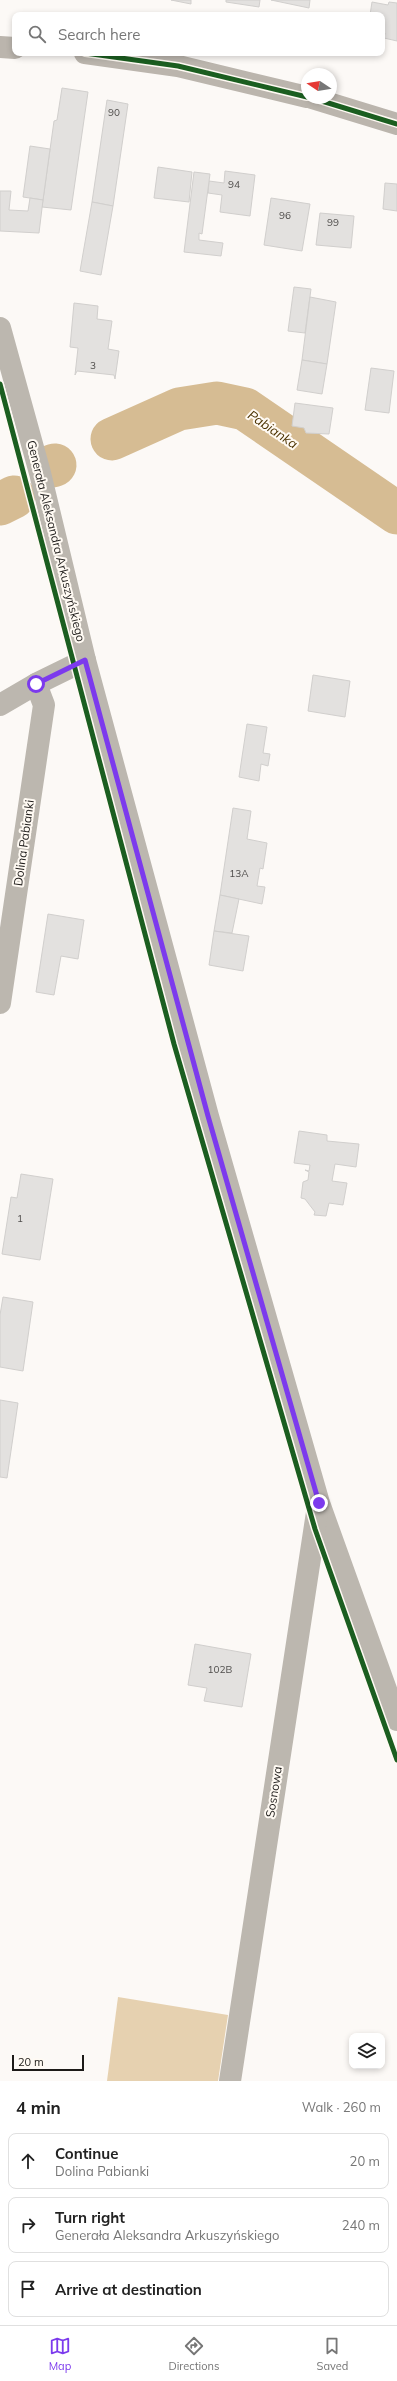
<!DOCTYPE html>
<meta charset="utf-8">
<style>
:root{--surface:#fff;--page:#f6f6f6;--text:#222;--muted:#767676;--line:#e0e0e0;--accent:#7c3aed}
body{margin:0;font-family:Mulish,sans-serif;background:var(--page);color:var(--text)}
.controls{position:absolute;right:12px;bottom:12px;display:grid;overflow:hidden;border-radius:8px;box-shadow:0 2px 6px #0003}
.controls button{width:36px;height:36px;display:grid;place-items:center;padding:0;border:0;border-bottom:1px solid var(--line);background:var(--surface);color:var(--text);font:20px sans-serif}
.compass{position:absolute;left:301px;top:68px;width:36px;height:36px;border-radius:50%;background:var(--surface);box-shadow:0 2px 6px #0003;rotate:282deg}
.scale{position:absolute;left:12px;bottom:10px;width:72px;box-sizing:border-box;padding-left:4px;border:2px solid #1c1a18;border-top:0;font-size:11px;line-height:14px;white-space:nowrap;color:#1c1a18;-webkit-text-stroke:3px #fffaf3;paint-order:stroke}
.stop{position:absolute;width:12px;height:12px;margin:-9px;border:3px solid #7c3aed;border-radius:50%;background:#fff}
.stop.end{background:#7c3aed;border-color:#fff;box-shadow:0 1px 4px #0008}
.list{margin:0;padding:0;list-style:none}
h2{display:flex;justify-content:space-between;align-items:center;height:52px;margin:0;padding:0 16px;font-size:17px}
h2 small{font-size:13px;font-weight:400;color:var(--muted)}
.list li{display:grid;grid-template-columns:26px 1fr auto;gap:12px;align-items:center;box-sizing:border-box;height:56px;margin:0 8px 8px;padding:0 8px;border:1px solid var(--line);border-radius:8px}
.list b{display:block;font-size:15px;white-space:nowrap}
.list p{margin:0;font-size:13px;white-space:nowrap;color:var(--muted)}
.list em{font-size:13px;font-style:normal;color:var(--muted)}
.icon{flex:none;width:22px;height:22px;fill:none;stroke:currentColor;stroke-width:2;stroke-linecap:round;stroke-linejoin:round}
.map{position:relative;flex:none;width:397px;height:2081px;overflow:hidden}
.search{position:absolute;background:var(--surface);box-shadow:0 2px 6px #0003;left:12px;right:12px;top:12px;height:44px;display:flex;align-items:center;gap:10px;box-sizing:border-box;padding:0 14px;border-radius:8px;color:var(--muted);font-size:15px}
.sheet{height:244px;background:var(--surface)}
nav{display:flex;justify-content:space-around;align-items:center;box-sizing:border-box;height:56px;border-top:1px solid var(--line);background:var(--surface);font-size:11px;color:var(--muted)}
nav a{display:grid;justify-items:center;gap:2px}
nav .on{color:var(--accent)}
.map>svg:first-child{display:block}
.forest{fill:#e6d1b0}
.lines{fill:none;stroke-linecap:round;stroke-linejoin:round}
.river{stroke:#d6bc93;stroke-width:43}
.building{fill:#e3e1df;stroke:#d1cfcd}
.minor{stroke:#bcb7af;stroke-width:22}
.secondary{stroke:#bbb5ad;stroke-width:22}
.cycleway-casing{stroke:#fffaf3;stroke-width:8}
.cycleway{stroke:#1b5e20;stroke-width:5}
.route{stroke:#7c3aed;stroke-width:5}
.labels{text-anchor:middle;stroke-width:4;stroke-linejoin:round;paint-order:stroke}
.number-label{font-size:10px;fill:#4f4d4b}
.street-label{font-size:12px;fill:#1c1a18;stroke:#fffaf3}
.water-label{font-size:13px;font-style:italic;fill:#4b3201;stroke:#fffaf3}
</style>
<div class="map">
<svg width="397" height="2081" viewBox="0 0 397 2081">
<rect width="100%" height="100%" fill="#fcf9f6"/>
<!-- forest -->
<polygon class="forest" points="118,1997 228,2015 218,2081 107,2081"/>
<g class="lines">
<!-- river -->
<g class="river">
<polyline points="112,439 179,409 217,403 245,409 397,513"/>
<polyline points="52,466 55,465"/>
<polyline points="0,504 14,497"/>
</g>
</g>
<!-- building -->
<g class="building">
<polygon points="171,0 191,0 191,4"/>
<polygon points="226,0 260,0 259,7 226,2"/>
<polygon points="271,0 310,0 309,8"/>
<polygon points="372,2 388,5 389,2 397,3 397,41 384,38 385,33 382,32 382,15 370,15"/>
<polygon points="62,88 88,92 71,210 42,207 54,121 57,120"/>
<polygon points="107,100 128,104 113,206 92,202"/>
<polygon points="30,146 50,149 43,200 23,197"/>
<polygon points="158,167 192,172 189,202 154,198"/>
<polygon points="225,171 255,175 250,216 220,212 222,195 208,193 209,181 224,183"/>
<polygon points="194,172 210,174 202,234 199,233 199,240 223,243 221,256 184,252"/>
<polygon points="385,183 397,184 397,211 383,209"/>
<polygon points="0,191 11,191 9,210 28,211 30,198 43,200 39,233 0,231"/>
<polygon points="271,198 310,204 302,251 264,245"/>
<polygon points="92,202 113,206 101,275 80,271"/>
<polygon points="320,213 354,216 351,248 316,245"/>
<polygon points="294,287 311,289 305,333 288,331"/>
<polygon points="310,297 336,302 327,364 302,360"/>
<polygon points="74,303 98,306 97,319 112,321 108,349 119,351 115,379 114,375 77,371 75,375 78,348 70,347"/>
<polygon points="302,360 327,364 322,394 297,390"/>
<polygon points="371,368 394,371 389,413 365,410"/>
<polygon points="295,403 333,408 329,434 306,433 304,428 292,426"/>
<polygon points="313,675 350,681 345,717 308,711"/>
<polygon points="247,724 267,727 263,753 270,754 268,766 261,764 259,781 239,777"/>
<polygon points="233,808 251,811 247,839 267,843 263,869 260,868 257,886 265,887 262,904 220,895"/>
<polygon points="220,895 239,899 232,933 214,931"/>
<polygon points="48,914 84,920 78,959 61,956 54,995 36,992"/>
<polygon points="214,931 249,936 243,971 209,965"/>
<polygon points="299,1131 327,1135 327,1141 359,1144 356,1167 335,1164 332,1181 347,1183 343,1205 329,1203 326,1216 314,1215 315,1212 305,1199 301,1198 303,1182 308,1180 309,1172 305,1170 309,1171 310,1165 294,1163"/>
<polygon points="21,1174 53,1179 40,1260 2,1254 11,1197 17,1198"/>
<polygon points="3,1297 33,1302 23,1371 0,1367 0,1315"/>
<polygon points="0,1400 18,1403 7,1478 0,1477"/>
<polygon points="195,1644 251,1654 242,1707 204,1701 207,1688 188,1685"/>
</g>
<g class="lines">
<!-- minor -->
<g class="minor">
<polyline points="0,328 40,473 85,660 208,1116 319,1503 397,1720"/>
<polyline points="0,705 36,684 85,660"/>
<polyline points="0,1003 44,705 36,684"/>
<polyline points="230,2081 318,1506"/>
</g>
<!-- secondary -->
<g class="secondary">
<polyline points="0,47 15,48"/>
<polyline points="85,53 178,66 307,97"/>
<polyline points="312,98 397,124"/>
</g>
<!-- cycleway casing -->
<g class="cycleway-casing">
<g id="cycleway">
<polyline points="85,53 178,66 307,97"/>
<polyline points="312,98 397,124"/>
<polyline points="0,384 174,1044 315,1529 397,1760"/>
</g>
</g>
<!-- cycleway -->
<use href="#cycleway" class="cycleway"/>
</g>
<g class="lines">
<!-- route -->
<polyline class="route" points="36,684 85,660 208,1116 319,1503"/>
</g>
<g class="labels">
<!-- number labels -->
<g class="number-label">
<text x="114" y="116">90</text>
<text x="234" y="188">94</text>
<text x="285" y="219">96</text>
<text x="333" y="226">99</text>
<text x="93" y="369">3</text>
<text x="239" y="877">13A</text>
<text x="20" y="1222">1</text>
<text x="220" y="1673">102B</text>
</g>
<!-- street labels -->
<g class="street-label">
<text transform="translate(56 541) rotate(76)" y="4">Generała Aleksandra Arkuszyńskiego</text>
<text transform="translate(24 843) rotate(-82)" y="4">Dolina Pabianki</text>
<text transform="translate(274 1792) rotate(-81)" y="4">Sosnowa</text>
</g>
<!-- water labels -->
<g class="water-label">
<text transform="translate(273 429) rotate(34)" y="5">Pabianka</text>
</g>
</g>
</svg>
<div class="controls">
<button><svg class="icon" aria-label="layers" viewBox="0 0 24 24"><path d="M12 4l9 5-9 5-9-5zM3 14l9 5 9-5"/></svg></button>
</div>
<svg class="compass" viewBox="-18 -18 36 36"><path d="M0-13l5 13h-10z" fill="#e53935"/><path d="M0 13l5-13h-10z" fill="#767676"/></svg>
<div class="scale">20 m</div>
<div class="stop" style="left:36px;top:684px"></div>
<div class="stop end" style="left:319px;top:1503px"></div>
<div class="search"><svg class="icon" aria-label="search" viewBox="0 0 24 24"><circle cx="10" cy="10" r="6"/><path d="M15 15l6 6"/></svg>Search here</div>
</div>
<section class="sheet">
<h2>4 min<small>Walk · 260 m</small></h2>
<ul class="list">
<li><svg class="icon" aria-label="ahead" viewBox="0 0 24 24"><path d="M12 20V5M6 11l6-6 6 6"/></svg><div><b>Continue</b><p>Dolina Pabianki</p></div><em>20 m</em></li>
<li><svg class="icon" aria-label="right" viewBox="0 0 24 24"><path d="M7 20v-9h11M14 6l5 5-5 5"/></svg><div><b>Turn right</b><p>Generała Aleksandra Arkuszyńskiego</p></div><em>240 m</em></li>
<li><svg class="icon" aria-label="arrive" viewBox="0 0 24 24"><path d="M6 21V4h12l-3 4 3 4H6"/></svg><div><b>Arrive at destination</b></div></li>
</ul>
</section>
<nav>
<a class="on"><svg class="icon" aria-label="map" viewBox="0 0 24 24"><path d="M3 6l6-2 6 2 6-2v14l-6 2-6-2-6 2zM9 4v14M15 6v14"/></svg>Map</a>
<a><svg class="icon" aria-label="directions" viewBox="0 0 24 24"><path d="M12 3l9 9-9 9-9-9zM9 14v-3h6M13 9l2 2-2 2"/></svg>Directions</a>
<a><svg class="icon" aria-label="saved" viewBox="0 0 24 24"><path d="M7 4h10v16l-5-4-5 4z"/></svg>Saved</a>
</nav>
